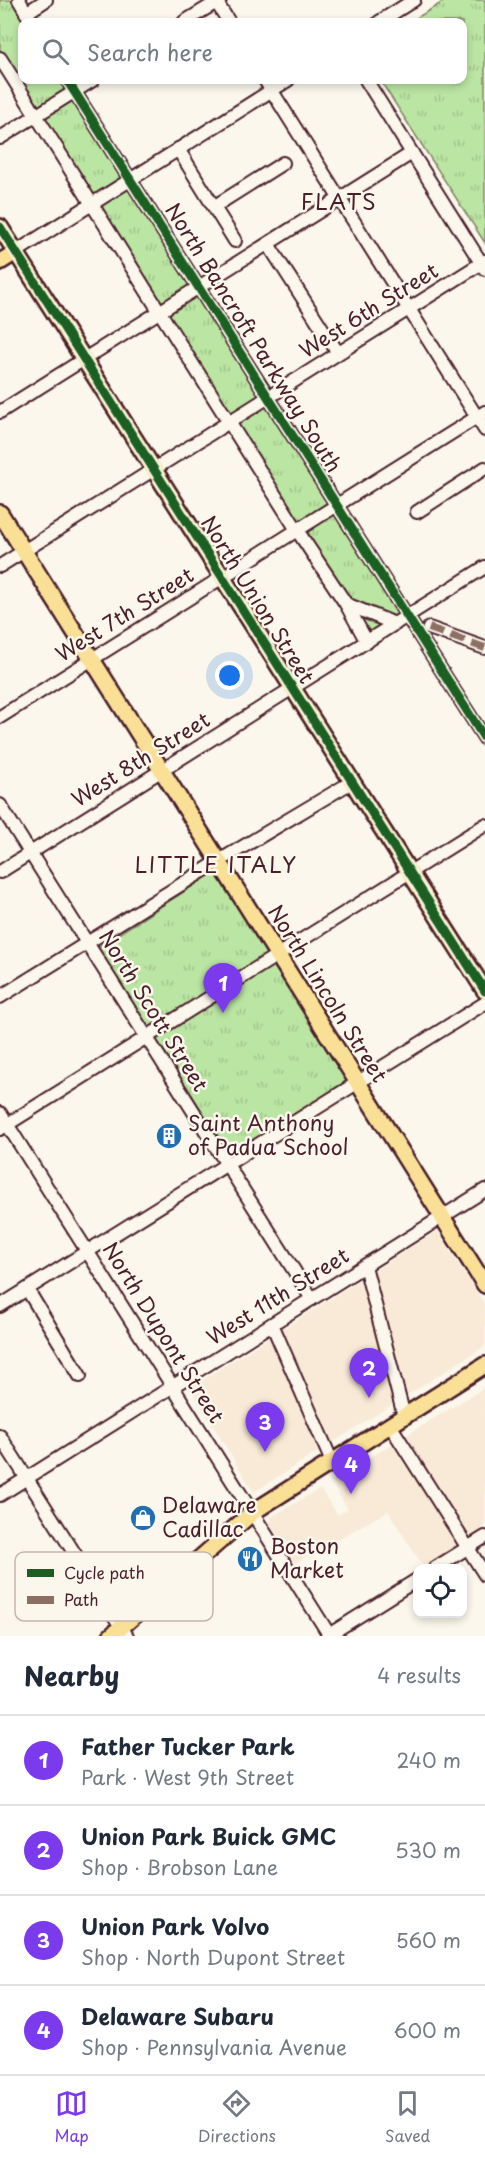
<!DOCTYPE html>
<meta charset="utf-8">
<style>
:root{--surface:#fff;--page:#f6f6f7;--text:#1f2937;--muted:#747a83;--line:#e0e1e3;--accent:#7c3aed}
body{margin:0;font-family:"Playpen Sans",sans-serif;background:var(--page);color:var(--text)}
.controls{position:absolute;right:18px;bottom:18px;display:grid;overflow:hidden;border-radius:12px;box-shadow:0 3px 9px #0003}
.controls button{width:54px;height:54px;display:grid;place-items:center;padding:0;border:0;border-bottom:2px solid var(--line);background:var(--surface);color:var(--text);font:30px sans-serif}
.you{position:absolute;left:230px;top:676px;width:21px;height:21px;margin:-15px;border:4px solid #fff;border-radius:50%;background:#1a73e8;box-shadow:0 0 0 9px #1a73e833}
.badge{display:grid;place-items:center;width:39px;height:39px;border-radius:50%;background:var(--accent);color:#fff;font-size:20px;font-weight:700}
.pin{position:absolute;translate:-50% -50px;filter:drop-shadow(0 2px 3px #0008)}
.pin::after{content:'';position:absolute;top:32px;width:21px;height:18px;background:inherit;clip-path:polygon(0 0,100% 0,50% 100%)}
.list{margin:0;padding:0;list-style:none}
h2{display:flex;justify-content:space-between;align-items:center;height:78px;margin:0;padding:0 24px;font-size:26px}
h2 small{font-size:20px;font-weight:400;color:var(--muted)}
.list li{display:grid;grid-template-columns:39px 1fr auto;gap:18px;align-items:center;box-sizing:border-box;height:90px;padding:0 24px;border-top:2px solid var(--line)}
.list b{display:block;font-size:22px;white-space:nowrap}
.list p{margin:0;font-size:20px;white-space:nowrap;color:var(--muted)}
.list em{font-size:20px;font-style:normal;color:var(--muted)}
.icon{flex:none;width:33px;height:33px;fill:none;stroke:currentColor;stroke-width:2;stroke-linecap:round;stroke-linejoin:round}
.map{position:relative;flex:none;width:485px;height:1636px;overflow:hidden}
.search{position:absolute;background:var(--surface);box-shadow:0 3px 9px #0003;left:18px;right:18px;top:18px;height:66px;display:flex;align-items:center;gap:15px;box-sizing:border-box;padding:0 21px;border-radius:12px;color:var(--muted);font-size:22px}
.sheet{height:438px;background:var(--surface)}
nav{display:flex;justify-content:space-around;align-items:center;box-sizing:border-box;height:84px;border-top:2px solid var(--line);background:var(--surface);font-size:16px;color:var(--muted)}
nav a{display:grid;justify-items:center;gap:3px}
nav .on{color:var(--accent)}
.map>svg:first-child{display:block}
.built{fill:#f8ead6}
.park{fill:url(#park-tufts);stroke:#828266;stroke-width:1.5}
.lines{fill:none;stroke-linecap:round;stroke-linejoin:round}
.minor-casing{stroke:#4a1f2b;stroke-width:16}
.major-casing{stroke:#4a1f2b;stroke-width:20}
.minor{stroke:#fbf7ec;stroke-width:12}
.major{stroke:#f9e096;stroke-width:15}
.quiet{stroke:#8d6e63;stroke-width:8;stroke-dasharray:15 8;stroke-linecap:butt}
.cycleway-casing{stroke:#fbf7ec;stroke-width:13}
.cycleway{stroke:#1b5e20;stroke-width:9}
.labels{text-anchor:middle;stroke-width:5;stroke-linejoin:round;paint-order:stroke}
.street-label{font-size:21px;fill:#4a1f2b;stroke:#fbf7ec}
.poi-label{font-size:21px;fill:#4a1f2b;stroke:#fbf7ec;text-anchor:start}
.neighbourhood-label{font-size:22px;letter-spacing:1.5px;fill:#4a1f2b;stroke:#fbf7ec}
.key{fill:#fbf7ec;stroke:#c6b6b2;stroke-width:1.5}
.key-label{font-size:16px;fill:#4a1f2b}
</style>
<div class="map">
<svg width="485" height="1636" viewBox="0 0 485 1636">
<defs>
<pattern id="park-tufts" width="24" height="20" patternUnits="userSpaceOnUse" patternTransform="scale(1.5)"><rect width="24" height="20" fill="#bbe5a2"/><path d="M3 7l-1-3M5 7V3M7 7l1-3M15 17l-1-3M17 17v-4M19 17l1-3" fill="none" stroke="#a2c48c"/></pattern>
</defs>
<rect width="100%" height="100%" fill="#fbf7ec"/>
<filter id="ink" filterUnits="userSpaceOnUse"><feTurbulence type="fractalNoise" baseFrequency=".0167" numOctaves="2"/><feDisplacementMap in="SourceGraphic" scale="12" xChannelSelector="R" yChannelSelector="G"/><feConvolveMatrix kernelMatrix="1 2 1 2 8 2 1 2 1" color-interpolation-filters="sRGB"/></filter>
<g filter="url(#ink)">
<!-- built -->
<g class="built">
<polygon points="437,1231 485,1305 485,1346 254,1492 190,1388"/>
<polygon points="485,1387 485,1527 424,1568 388,1511 295,1563 269,1523 271,1517 320,1489 338,1515 348,1509 331,1482"/>
</g>
<!-- park -->
<g class="park">
<polygon points="0,0 19,0 32,22 22,22 22,80 67,80 407,616 367,642 0,58"/>
<polygon points="446,0 485,0 485,243 380,80 462,80 462,22 410,22"/>
<polygon points="216,871 348,1080 230,1155 98,947"/>
</g>
<g class="lines">
<!-- minor casing -->
<g class="minor-casing">
<g id="minor">
<polyline points="19,0 32,22"/>
<polyline points="215,0 229,22"/>
<polyline points="26,13 46,0"/>
<polyline points="184,22 220,0"/>
<polyline points="379,22 414,0"/>
<polyline points="0,58 297,530 346,604 367,642"/>
<polyline points="67,80 485,739"/>
<polyline points="265,80 485,430"/>
<polyline points="366,80 485,269"/>
<polyline points="0,138 93,80"/>
<polyline points="178,149 235,241"/>
<polyline points="215,206 283,163"/>
<polyline points="268,244 338,353"/>
<polyline points="16,252 288,80"/>
<polyline points="0,412 412,153"/>
<polyline points="417,512 485,468"/>
<polyline points="0,566 485,261"/>
<polyline points="346,604 395,624"/>
<polyline points="429,628 485,648"/>
<polyline points="0,717 485,412"/>
<polyline points="0,805 312,1299"/>
<polyline points="0,872 485,567"/>
<polyline points="0,997 219,861 350,783"/>
<polyline points="0,1113 330,1636"/>
<polyline points="0,1129 485,825"/>
<polyline points="365,1266 404,1416"/>
<polyline points="27,1289 80,1376"/>
<polyline points="0,1306 485,1003"/>
<polyline points="272,1324 332,1462"/>
<polyline points="390,1425 485,1575"/>
<polyline points="0,1436 127,1636"/>
<polyline points="0,1495 485,1190"/>
<polyline points="435,1568 485,1537"/>
<polyline points="327,1636 418,1579"/>
</g>
</g>
<!-- major casing -->
<g class="major-casing">
<g id="major">
<polyline points="0,227 485,991"/>
<polyline points="0,262 16,252"/>
<polyline points="0,513 485,1285"/>
<polyline points="111,1636 253,1512 485,1365"/>
</g>
</g>
<!-- minor -->
<use href="#minor" class="minor"/>
<!-- major -->
<use href="#major" class="major"/>
<!-- quiet -->
<polyline class="quiet" points="429,628 485,648"/>
<!-- cycleway casing -->
<g class="cycleway-casing">
<g id="cycleway">
<polyline points="67,80 485,739"/>
<polyline points="0,227 485,991"/>
</g>
</g>
<!-- cycleway -->
<use href="#cycleway" class="cycleway"/>
</g>
</g>
<!-- icons -->
<defs>
<g id="building-disc" transform="scale(1.35)"><circle r="9.5" fill="#1f6fb2" stroke="#fbf7ec"/><path d="M-4-6H4V6H1V3H-1V6H-4ZM-2.5-4.3h1.7v1.8h-1.7ZM.8-4.3h1.7v1.8H.8ZM-2.5-1h1.7V.8h-1.7ZM.8-1h1.7V.8H.8Z" fill="#fff"/></g>
<g id="shop-disc" transform="scale(1.35)"><circle r="9.5" fill="#1f6fb2" stroke="#fbf7ec"/><path d="M-5-2.5h2.3a2.7 3.5 0 0 1 5.4 0H5L5.5 6h-11ZM-1.5-2.5h3a1.5 2.3 0 0 0-3 0Z" fill="#fff"/></g>
<g id="restaurant-disc" transform="scale(1.35)"><circle r="9.5" fill="#1f6fb2" stroke="#fbf7ec"/><path d="M-5-6h1v4h1v-4h1v4h1v-4h1v5L-1.5 .5V6h-2V.5L-5-1ZM5-6V6H3V1.5H1.5Q1.5-4 5-6Z" fill="#fff"/></g>
</defs>
<g fill-rule="evenodd">
<use href="#building-disc" x="169" y="1136"/>
<use href="#shop-disc" x="143" y="1518"/>
<use href="#restaurant-disc" x="250" y="1559"/>
</g>
<g class="labels">
<!-- street labels -->
<g class="street-label">
<text transform="translate(369 311) rotate(-32)" y="7">West 6th Street</text>
<text transform="translate(253 338) rotate(58)" y="7">North Bancroft Parkway South</text>
<text transform="translate(257 600) rotate(58)" y="7">North Union Street</text>
<text transform="translate(125 615) rotate(-32)" y="7">West 7th Street</text>
<text transform="translate(141 760) rotate(-32)" y="7">West 8th Street</text>
<text transform="translate(327 994) rotate(58)" y="7">North Lincoln Street</text>
<text transform="translate(153 1011) rotate(58)" y="7">North Scott Street</text>
<text transform="translate(278 1297) rotate(-32)" y="7">West 11th Street</text>
<text transform="translate(163 1333) rotate(58)" y="7">North Dupont Street</text>
</g>
<!-- poi labels -->
<g class="poi-label">
<text x="188" y="1131">Saint Anthony<tspan x="188" dy="24">of Padua School</tspan></text>
<text x="162" y="1513">Delaware<tspan x="162" dy="24">Cadillac</tspan></text>
<text x="270" y="1554">Boston<tspan x="270" dy="24">Market</tspan></text>
</g>
<!-- neighbourhood labels -->
<g class="neighbourhood-label">
<text x="339" y="210">FLATS</text>
<text x="216" y="873">LITTLE ITALY</text>
</g>
</g>
<!-- legend -->
<rect x="15" y="1552" width="198" height="69" rx="9" class="key"/>
<rect x="27" y="1569" width="27" height="8" fill="#1b5e20"/>
<rect x="27" y="1596" width="27" height="8" fill="#8d6e63"/>
<g class="key-label">
<text x="64" y="1579">Cycle path</text>
<text x="64" y="1606">Path</text>
</g>
</svg>
<div class="controls">
<button><svg class="icon" aria-label="locate" viewBox="0 0 24 24"><circle cx="12" cy="12" r="6"/><path d="M12 2v4M12 18v4M2 12h4M18 12h4"/></svg></button>
</div>
<div class="you"></div>
<div class="pin badge" style="left:223px;top:1013px">1</div>
<div class="pin badge" style="left:369px;top:1398px">2</div>
<div class="pin badge" style="left:265px;top:1452px">3</div>
<div class="pin badge" style="left:351px;top:1494px">4</div>
<div class="search"><svg class="icon" aria-label="search" viewBox="0 0 24 24"><circle cx="10" cy="10" r="6"/><path d="M15 15l6 6"/></svg>Search here</div>
</div>
<section class="sheet">
<h2>Nearby<small>4 results</small></h2>
<ul class="list">
<li><span class="badge">1</span><div><b>Father Tucker Park</b><p>Park · West 9th Street</p></div><em>240 m</em></li>
<li><span class="badge">2</span><div><b>Union Park Buick GMC</b><p>Shop · Brobson Lane</p></div><em>530 m</em></li>
<li><span class="badge">3</span><div><b>Union Park Volvo</b><p>Shop · North Dupont Street</p></div><em>560 m</em></li>
<li><span class="badge">4</span><div><b>Delaware Subaru</b><p>Shop · Pennsylvania Avenue</p></div><em>600 m</em></li>
</ul>
</section>
<nav>
<a class="on"><svg class="icon" aria-label="map" viewBox="0 0 24 24"><path d="M3 6l6-2 6 2 6-2v14l-6 2-6-2-6 2zM9 4v14M15 6v14"/></svg>Map</a>
<a><svg class="icon" aria-label="directions" viewBox="0 0 24 24"><path d="M12 3l9 9-9 9-9-9zM9 14v-3h6M13 9l2 2-2 2"/></svg>Directions</a>
<a><svg class="icon" aria-label="saved" viewBox="0 0 24 24"><path d="M7 4h10v16l-5-4-5 4z"/></svg>Saved</a>
</nav>
